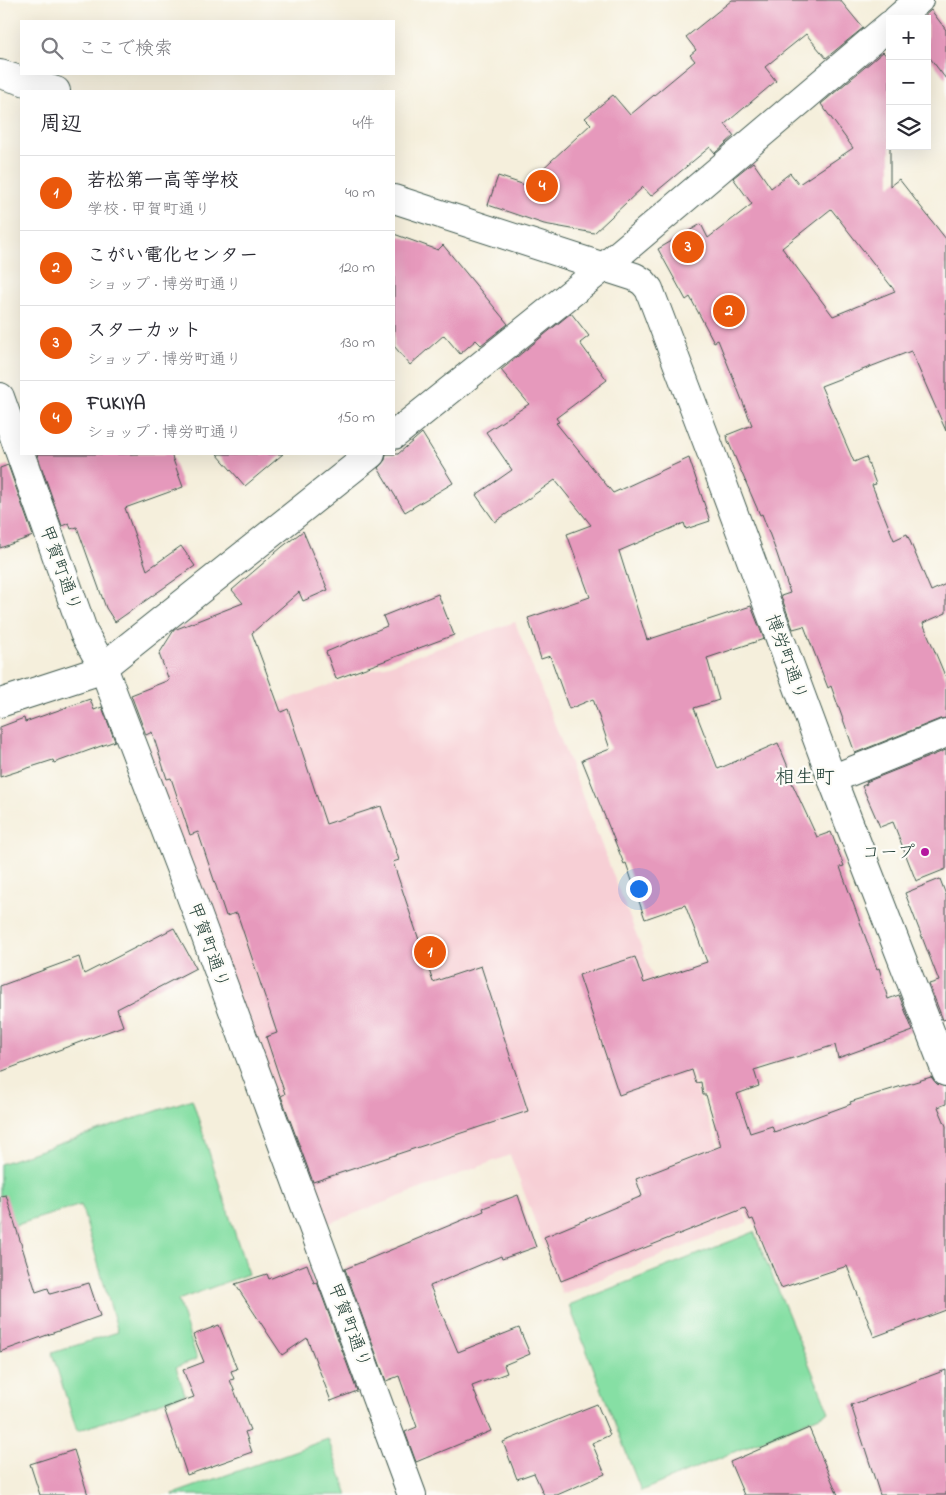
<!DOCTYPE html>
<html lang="ja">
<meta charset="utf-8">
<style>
:root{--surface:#fff;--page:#f2f2f3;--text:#2b2b33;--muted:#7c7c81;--line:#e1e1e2;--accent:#ea580c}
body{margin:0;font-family:"Indie Flower","Klee One",sans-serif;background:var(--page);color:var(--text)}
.controls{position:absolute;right:15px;top:15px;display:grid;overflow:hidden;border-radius:0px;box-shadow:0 5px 20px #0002}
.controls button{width:45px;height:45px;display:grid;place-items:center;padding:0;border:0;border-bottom:1px solid var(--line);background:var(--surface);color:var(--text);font:25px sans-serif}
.you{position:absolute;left:638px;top:888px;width:18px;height:18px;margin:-12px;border:4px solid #fff;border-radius:50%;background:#1a73e8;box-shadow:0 0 0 8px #1a73e833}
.badge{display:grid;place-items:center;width:32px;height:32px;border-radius:50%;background:var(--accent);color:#fff;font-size:16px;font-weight:700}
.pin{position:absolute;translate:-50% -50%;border:2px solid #fff;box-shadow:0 1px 5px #0006}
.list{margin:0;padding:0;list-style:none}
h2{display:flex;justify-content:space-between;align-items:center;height:65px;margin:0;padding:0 20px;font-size:21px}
h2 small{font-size:16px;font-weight:400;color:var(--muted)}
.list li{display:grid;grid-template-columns:32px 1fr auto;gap:15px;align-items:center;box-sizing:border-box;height:75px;padding:0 20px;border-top:1px solid var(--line)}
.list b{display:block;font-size:19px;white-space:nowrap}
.list p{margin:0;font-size:16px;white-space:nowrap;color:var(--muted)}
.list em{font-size:16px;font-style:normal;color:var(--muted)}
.icon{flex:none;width:28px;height:28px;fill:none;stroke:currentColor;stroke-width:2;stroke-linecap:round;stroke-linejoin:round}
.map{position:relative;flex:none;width:946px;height:1495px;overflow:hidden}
.search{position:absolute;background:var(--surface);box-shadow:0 5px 20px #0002;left:20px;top:20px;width:375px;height:55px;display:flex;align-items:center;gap:12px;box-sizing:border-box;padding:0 18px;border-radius:0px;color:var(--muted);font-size:19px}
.panel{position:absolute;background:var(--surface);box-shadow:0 5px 20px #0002;left:20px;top:90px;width:375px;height:365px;border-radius:0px}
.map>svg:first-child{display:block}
.built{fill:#f7cfd5}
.green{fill:#86dfa4;stroke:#528e6c}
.building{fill:#e699bc;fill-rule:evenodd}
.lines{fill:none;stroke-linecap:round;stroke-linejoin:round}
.street-casing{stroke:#3f584d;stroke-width:30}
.street{stroke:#fff;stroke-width:28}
.poi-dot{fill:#b5179e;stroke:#fdfcf7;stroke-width:2}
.labels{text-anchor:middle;stroke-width:4.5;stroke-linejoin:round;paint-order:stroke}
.street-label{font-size:18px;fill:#1f3d34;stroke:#fdfcf7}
.poi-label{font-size:18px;fill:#1f3d34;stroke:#fdfcf7;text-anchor:end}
.quarter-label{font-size:20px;fill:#1f3d34;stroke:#fdfcf7}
</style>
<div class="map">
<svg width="946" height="1495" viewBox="0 0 946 1495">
<rect width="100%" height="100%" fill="#fdfcf7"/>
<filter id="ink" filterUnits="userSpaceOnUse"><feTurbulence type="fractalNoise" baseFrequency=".02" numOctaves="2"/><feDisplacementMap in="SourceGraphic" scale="10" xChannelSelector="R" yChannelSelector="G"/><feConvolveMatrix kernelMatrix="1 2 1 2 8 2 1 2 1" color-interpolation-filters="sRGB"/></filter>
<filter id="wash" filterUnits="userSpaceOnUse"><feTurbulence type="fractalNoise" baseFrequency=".0096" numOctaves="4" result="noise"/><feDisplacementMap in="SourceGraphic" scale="20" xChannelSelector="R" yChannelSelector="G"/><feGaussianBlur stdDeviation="1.12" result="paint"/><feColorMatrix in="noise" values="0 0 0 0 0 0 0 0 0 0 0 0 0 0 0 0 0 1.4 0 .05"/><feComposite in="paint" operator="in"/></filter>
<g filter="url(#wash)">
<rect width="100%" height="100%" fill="#f5efdc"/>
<!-- built -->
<polygon class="built" points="515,622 748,1222 562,1294 510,1155 322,1226 141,749"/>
<!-- green -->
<g class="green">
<polygon points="192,1099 248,1274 178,1300 197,1359 176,1367 185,1394 77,1431 52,1353 118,1332 81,1205 0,1230 0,1164"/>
<polygon points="754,1232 829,1412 641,1491 569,1305"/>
<polygon points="328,1439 348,1495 173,1495 173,1494"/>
</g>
<g id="blocks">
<!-- building -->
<g class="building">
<polygon points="732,0 840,0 863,28 826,58 806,34 765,67 776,81 725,124 734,136 715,153 710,147 651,196 643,187 594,233 544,224 488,205 498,176 525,185 591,124 585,118 613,95 630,115 695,61 690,55 696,50 686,37"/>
<polygon points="931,10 946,30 946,79 927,54 927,19 921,19"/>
<path d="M 883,52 L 890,60 L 890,186 L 899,179 L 946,239 L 946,431 L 911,351 L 821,386 L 854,462 L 866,457 L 876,484 L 872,485 L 894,540 L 907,534 L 931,591 L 946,584 L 946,613 L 923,623 L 946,678 L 946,718 L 940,719 L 855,753 L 831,686 L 828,688 L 804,626 L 793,629 L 781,596 L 790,593 L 777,554 L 762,514 L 760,515 L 728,441 L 727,435 L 752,425 L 718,340 L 714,342 L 690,297 L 686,300 L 658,249 L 701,224 L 708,238 L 752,204 L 733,178 L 753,162 L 771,188 L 790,173 L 799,184 L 853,148 L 821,104 ZM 831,209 L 895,291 L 833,316 L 782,248 Z"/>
<polygon points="394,234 438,250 443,245 508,324 481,345 476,340 460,354 444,335 410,365 394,346"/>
<polygon points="571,313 589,336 580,343 607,380 556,418 559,422 556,423 613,493 689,458 710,521 686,529 684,523 619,551 647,640 751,606 764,639 707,658 719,700 694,708 718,769 778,743 788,767 785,768 817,837 831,832 844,866 840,867 877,969 879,968 888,999 899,995 913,1031 838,1058 835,1045 754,1070 759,1086 737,1094 750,1133 772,1126 774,1132 851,1104 850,1102 931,1077 937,1084 946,1087 946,1104 938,1107 946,1126 946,1310 874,1337 847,1266 781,1288 753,1219 750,1220 745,1208 561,1281 544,1237 642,1196 636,1179 721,1146 706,1095 703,1095 701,1082 696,1083 692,1070 619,1095 579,975 635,957 644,983 707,962 685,905 645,919 626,863 624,864 582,760 610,749 593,699 569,709 550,656 541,659 528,618 590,597 567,534 591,525 555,480 495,522 476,495 512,470 486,432 529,404 501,370"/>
<polygon points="422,433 453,483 405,512 378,468 385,460 386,454 398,454"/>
<polygon points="37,454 171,454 183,487 125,508 147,570 181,546 195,566 115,622 106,608 77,527 71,529 69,523 62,526"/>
<polygon points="217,454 283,454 245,486"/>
<polygon points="8,465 33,536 0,548 0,468"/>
<polygon points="303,531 328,590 303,601 299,592 252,633 281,712 288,709 326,824 381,806 399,860 393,862 433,982 481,966 528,1111 313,1182 281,1096 285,1094 266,1037 277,1033 237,913 226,916 198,832 190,835 171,778 167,779 152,732 146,735 131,695 169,680 159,654 174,630 243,603 232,590 282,547"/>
<polygon points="438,594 454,635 336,679 326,652 387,626 383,616"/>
<polygon points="90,699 94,710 102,707 115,741 54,763 53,760 0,777 0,727 24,718 25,722"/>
<polygon points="946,750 946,869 916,881 893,822 880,827 862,786 867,784 866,782"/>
<polygon points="940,879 946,895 946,1019 943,1020 929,984 939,981 905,893"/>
<polygon points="174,928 196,968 117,1009 123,1026 0,1072 0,986 79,957 84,974"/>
<polygon points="6,1195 36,1292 48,1288 50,1294 89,1283 100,1316 0,1352 0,1196"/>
<polygon points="518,1195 536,1247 502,1259 501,1256 430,1286 458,1352 519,1328 530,1354 504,1365 507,1373 472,1386 491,1431 416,1462 405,1432 417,1427 399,1376 386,1381 345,1269 484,1211 483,1208"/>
<polygon points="307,1264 314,1283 317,1282 357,1391 331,1401 307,1338 282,1355 235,1284 267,1274 269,1279"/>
<polygon points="219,1325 237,1369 231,1371 234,1379 230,1380 250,1430 245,1432 252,1452 187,1475 164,1408 194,1397 183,1370 204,1362 193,1335"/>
<polygon points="946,1370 946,1495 880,1495 851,1405"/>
<polygon points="597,1404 610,1435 592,1443 605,1474 557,1495 544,1495 534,1473 517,1479 503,1442"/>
<polygon points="809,1428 838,1495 744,1495 730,1462"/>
<polygon points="74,1450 88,1495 40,1495 30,1464"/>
</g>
</g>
</g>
<g filter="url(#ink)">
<use href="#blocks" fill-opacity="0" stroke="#3f584d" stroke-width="1"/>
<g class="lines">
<!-- street casing -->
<g class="street-casing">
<g id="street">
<polyline points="897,19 919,0"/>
<polyline points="0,74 56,91"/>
<polyline points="394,199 635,277 643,282 649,289 717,468 832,779 946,1072"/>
<polyline points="0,397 84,633 103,667 187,886 412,1495"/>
<polyline points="394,435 604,267 890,25"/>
<polyline points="0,703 89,674 103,667 371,454"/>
<polyline points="832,779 946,733"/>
</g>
</g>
<!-- street -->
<use href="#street" class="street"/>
</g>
</g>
<!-- markers -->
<circle class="poi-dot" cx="925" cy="852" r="5"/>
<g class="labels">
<!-- street labels -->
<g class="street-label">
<text transform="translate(61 568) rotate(70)" y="6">甲賀町通り</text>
<text transform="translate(787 657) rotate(70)" y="6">博労町通り</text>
<text transform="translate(209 945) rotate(70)" y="6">甲賀町通り</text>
<text transform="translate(350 1325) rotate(69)" y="6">甲賀町通り</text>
</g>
<!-- poi labels -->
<g class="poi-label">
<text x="915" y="858">コープ</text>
</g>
<!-- quarter labels -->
<g class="quarter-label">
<text x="805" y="783">相生町</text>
</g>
</g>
</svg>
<div class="controls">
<button>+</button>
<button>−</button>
<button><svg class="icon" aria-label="layers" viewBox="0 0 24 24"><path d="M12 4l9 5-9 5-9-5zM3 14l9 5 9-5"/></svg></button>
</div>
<div class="you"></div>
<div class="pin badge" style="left:430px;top:952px">1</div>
<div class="pin badge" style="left:729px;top:311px">2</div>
<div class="pin badge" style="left:688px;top:247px">3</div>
<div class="pin badge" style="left:542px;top:186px">4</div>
<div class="search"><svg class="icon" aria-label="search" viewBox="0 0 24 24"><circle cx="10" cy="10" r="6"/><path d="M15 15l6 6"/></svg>ここで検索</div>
<section class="panel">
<h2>周辺<small>4件</small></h2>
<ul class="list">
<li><span class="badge">1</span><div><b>若松第一高等学校</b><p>学校 · 甲賀町通り</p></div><em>40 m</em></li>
<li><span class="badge">2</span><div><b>こがい電化センター</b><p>ショップ · 博労町通り</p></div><em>120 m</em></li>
<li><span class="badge">3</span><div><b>スターカット</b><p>ショップ · 博労町通り</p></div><em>130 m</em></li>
<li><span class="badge">4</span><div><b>FUKIYA</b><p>ショップ · 博労町通り</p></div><em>150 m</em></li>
</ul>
</section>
</div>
